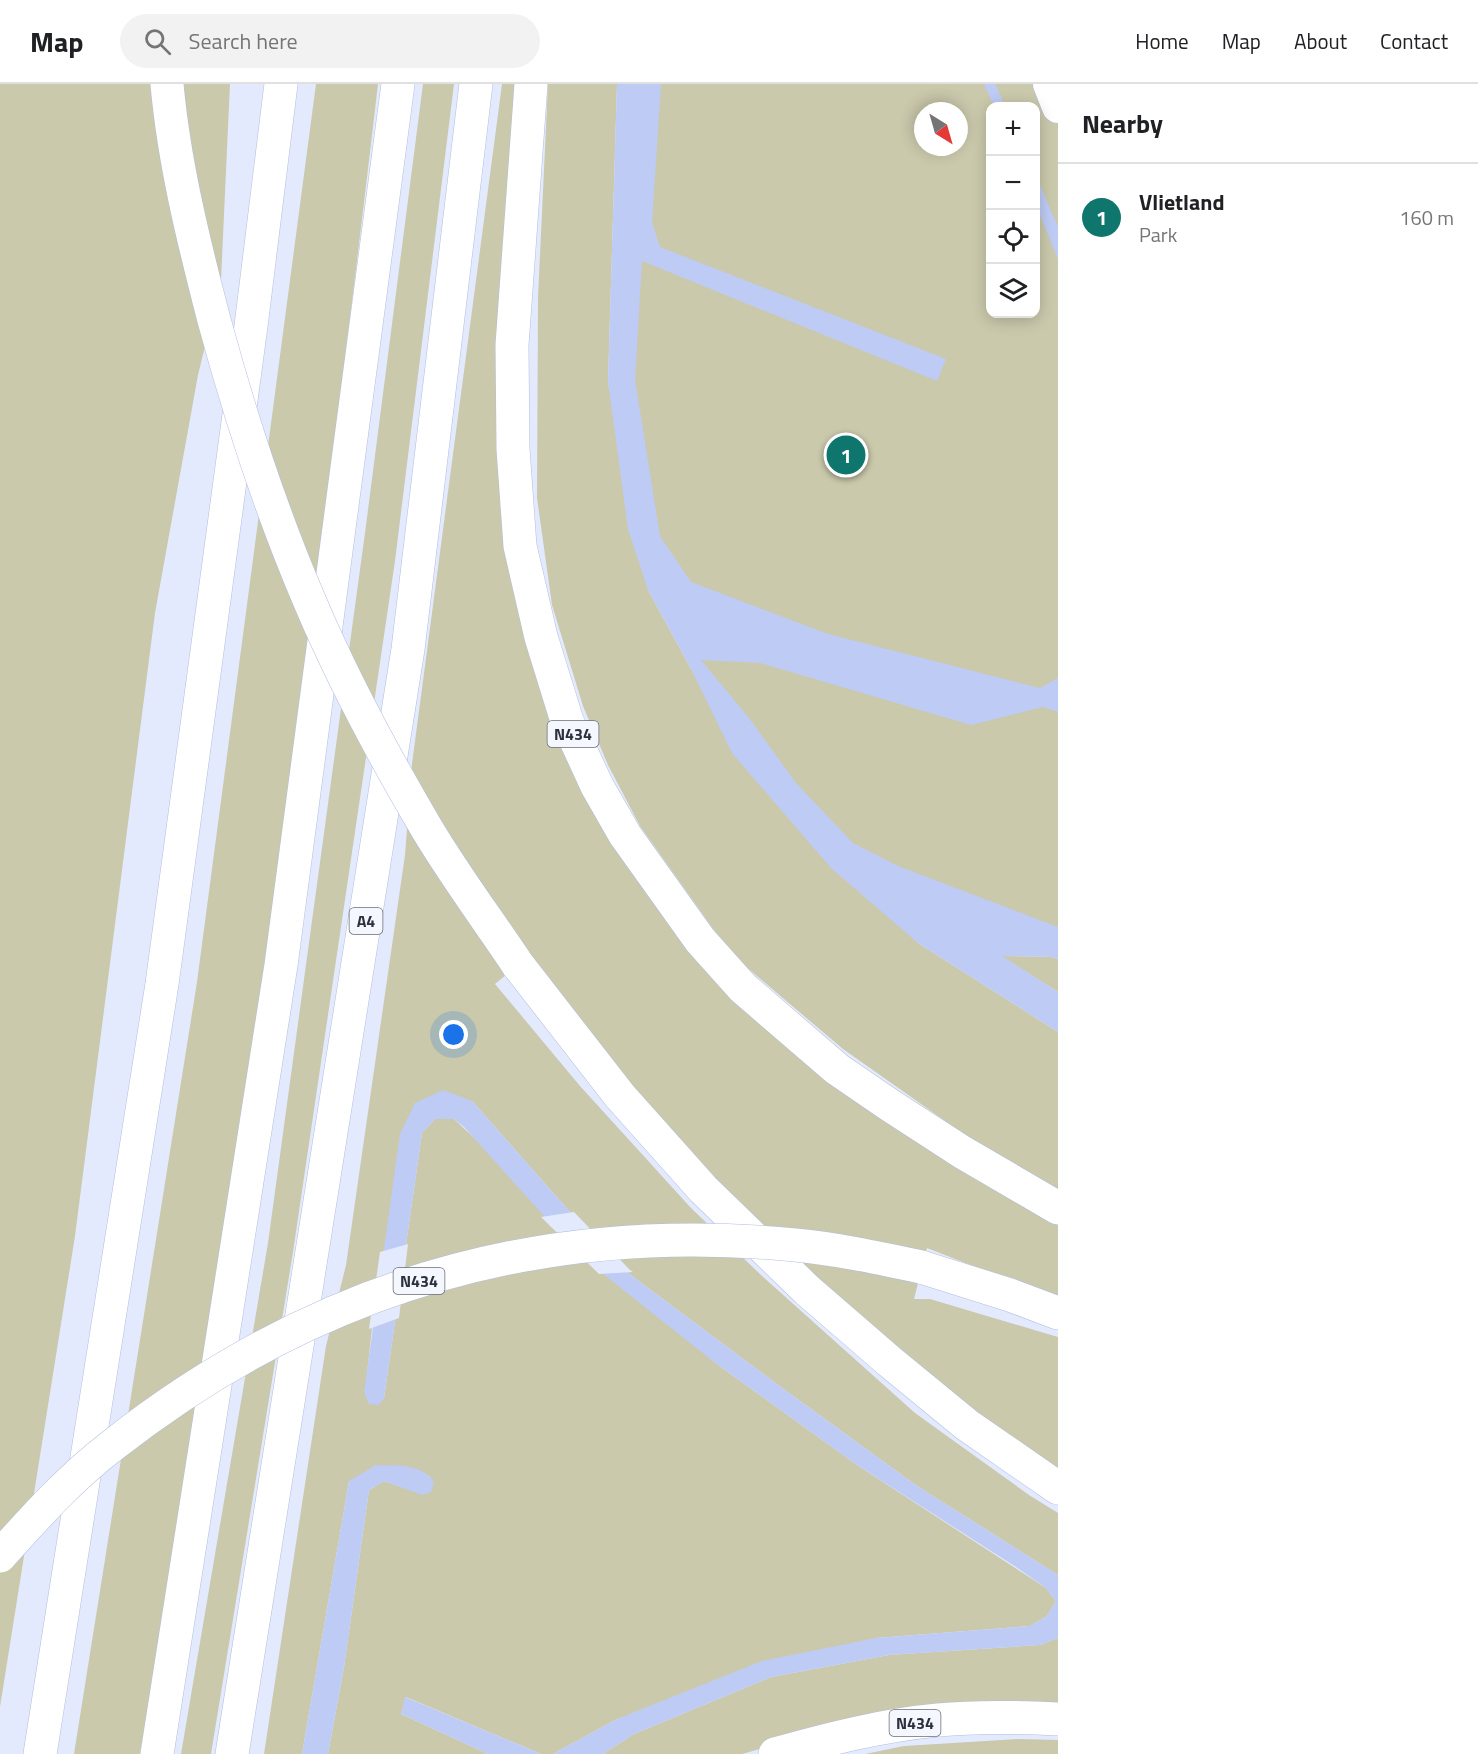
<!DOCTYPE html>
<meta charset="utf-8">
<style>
:root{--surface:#fff;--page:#f2f2f2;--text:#202124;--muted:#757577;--line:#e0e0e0;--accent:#0f766e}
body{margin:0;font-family:"Titillium Web",sans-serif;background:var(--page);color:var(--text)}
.controls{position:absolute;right:18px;top:18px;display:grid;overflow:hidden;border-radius:12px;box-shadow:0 3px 15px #0003}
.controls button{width:54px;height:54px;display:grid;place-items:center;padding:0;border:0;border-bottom:2px solid var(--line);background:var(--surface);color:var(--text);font:30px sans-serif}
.compass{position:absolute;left:914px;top:18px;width:54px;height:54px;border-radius:50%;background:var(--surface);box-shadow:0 3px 15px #0003;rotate:143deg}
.you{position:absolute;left:454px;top:951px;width:21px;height:21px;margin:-15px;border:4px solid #fff;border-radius:50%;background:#1a73e8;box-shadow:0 0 0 9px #1a73e833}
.badge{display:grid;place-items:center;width:39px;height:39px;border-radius:50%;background:var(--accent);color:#fff;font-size:20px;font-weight:700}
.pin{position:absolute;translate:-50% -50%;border:3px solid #fff;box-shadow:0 2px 6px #0006}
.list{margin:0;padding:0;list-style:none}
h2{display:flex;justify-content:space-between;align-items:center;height:78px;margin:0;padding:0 24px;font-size:26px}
h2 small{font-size:20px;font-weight:400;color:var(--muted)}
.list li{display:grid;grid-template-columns:39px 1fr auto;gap:18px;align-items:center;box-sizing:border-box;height:108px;padding:0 24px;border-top:2px solid var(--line)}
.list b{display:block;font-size:22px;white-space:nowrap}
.list p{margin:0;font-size:20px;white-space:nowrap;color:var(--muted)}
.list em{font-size:20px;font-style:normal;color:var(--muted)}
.icon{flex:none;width:33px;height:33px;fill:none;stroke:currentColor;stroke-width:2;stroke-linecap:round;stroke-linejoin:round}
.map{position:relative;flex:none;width:1058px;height:1670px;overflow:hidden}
header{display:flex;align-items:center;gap:36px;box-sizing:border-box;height:84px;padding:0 30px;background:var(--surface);border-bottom:2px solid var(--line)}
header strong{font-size:28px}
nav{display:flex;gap:33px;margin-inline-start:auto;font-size:21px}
.search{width:420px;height:54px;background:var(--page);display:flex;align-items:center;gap:15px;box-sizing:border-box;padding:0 21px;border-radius:33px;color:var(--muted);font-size:22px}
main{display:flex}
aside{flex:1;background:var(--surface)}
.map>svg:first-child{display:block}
.green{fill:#cac9ac;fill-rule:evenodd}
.water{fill:#becbf5}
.pier{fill:#e3eafd}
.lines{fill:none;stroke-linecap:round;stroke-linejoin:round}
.street-casing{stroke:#b4bedd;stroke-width:33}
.highway-casing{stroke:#b4bedd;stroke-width:34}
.street{stroke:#fff;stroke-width:32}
.highway{stroke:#fff;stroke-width:33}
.highway-bridge-casing{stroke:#b4bedd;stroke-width:34;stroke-linecap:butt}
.highway-bridge{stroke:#fff;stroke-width:33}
.labels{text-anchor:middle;stroke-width:4.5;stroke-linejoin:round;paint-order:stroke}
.shield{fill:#f5f7fe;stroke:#696c77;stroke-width:1.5}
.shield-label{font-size:16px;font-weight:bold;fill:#2d313d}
</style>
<header>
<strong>Map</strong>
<div class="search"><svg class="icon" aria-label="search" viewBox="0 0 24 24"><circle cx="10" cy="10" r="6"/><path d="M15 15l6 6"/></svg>Search here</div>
<nav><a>Home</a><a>Map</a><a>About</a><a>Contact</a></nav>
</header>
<main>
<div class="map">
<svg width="1058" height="1670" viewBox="0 0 1058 1670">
<rect width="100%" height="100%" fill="#e3eafd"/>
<!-- green -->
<g class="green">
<polygon points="0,0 230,0 221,196 198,291 155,529 75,1152 0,1623"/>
<path d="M 316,0 L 378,0 C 313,558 236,1116 140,1670 L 74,1670 L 197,898 Z"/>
<polygon points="423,0 454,0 395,477 293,1168 211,1670 181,1670 268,1159 365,449"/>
<polygon points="502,0 519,0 524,544 700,873 1058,1138 1058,1215 927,1164 914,1215 930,1215 1058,1253 1058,1390 1044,1382 808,1195 629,1005 530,871 495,900 580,1002 691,1124 761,1191 915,1329 1029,1411 1058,1429 1058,1491 917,1402 774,1298 628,1189 570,1128 472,1017 415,1019 372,1244 365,1308 369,1320 384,1314 422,1049 435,1035 454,1035 714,1278 857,1381 1046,1504 1056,1517 1047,1532 1030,1542 876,1554 617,1635 553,1670 541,1670 406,1613 401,1630 488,1670 328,1670 344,1583 369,1406 384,1397 422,1410 430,1392 349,1397 302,1670 264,1670 326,1262 346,1181 405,771 412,680"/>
<polygon points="548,0 617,0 608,298 648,506 691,585 918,859 1058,948 1058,1113 1036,1101 843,965 731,870 640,742 608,681 583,622 552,521 537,414 538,214"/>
<path d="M 635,0 L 1058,0 L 1058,869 L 876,796 L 751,662 L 694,573 L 648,461 L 621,282 ZM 990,22 L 1036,22 L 1036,230 L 990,230 ZM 923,27 L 959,27 L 959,63 L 923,63 Z"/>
<polygon points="1001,872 1052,873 1058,875 1058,908"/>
<polygon points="1058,1554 1058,1623 816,1649 742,1670 603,1670 634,1650 771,1593 889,1571 1040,1561"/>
<polygon points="1020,1655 1058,1656 1058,1670 865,1670 904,1662"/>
</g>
<!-- water -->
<g class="water">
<polygon points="617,0 661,0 652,138 660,163 946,275 937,297 642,177 635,296 660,452 691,498 828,550 1040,604 1058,594 1058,628 1043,623 971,641 760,579 701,576 749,634 796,699 853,759 898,782 1058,843 1058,875 1052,873 1002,872 1058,908 1058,948 918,859 831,784 732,669 691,585 648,506 628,445 608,298"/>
<polygon points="984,0 995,0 1005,22 994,22"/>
<polygon points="1036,92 1058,143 1058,175 1036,121"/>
<polygon points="443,1006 472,1017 570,1128 628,1189 774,1298 917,1402 1058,1491 1058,1554 1040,1561 889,1571 771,1593 634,1650 603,1670 553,1670 617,1635 762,1577 876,1554 1030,1542 1047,1532 1056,1517 1046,1504 1016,1483 857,1381 714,1278 602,1189 544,1132 464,1043 454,1035 435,1035 422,1049 384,1314 379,1321 369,1320 364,1308 400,1050 415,1019"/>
<path d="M 376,1381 C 395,1382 422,1379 434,1398 L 431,1408 L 422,1411 L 384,1397 L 369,1406 L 344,1583 L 328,1670 L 302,1670 L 349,1397 Z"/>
<polygon points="405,1613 541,1670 488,1670 401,1630"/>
</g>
<!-- pier -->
<g class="pier">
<polygon points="574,1128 630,1186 633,1188 599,1190 541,1133"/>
<polygon points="408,1160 399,1234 369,1245 380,1168"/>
</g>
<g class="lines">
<!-- street casing -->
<g class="street-casing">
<polyline id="street" points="1049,0 1058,23"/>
</g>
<!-- highway casing -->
<g class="highway-casing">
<g id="highway">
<polyline points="531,0 512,261 513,365 520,462 541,553 567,637 597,702 625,751 700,856 743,904 837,985 888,1020 962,1068 1058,1124"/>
<polyline points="518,881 620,1012 703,1105 807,1206 889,1277 967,1341 1058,1404"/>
<polyline points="921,1183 1010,1211 1058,1229"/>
<polyline points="40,1670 162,900 251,242 281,0"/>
<polyline points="157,1670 281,881 398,0"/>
<polyline points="232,1670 408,565 476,0"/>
<path d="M 775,1670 C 828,1655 883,1641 938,1636 C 978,1632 1018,1633 1058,1635"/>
</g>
</g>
<!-- street -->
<use href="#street" class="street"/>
<!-- highway -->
<use href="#highway" class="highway"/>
<!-- highway-bridge casing -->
<g class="highway-bridge-casing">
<g id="highway-bridge">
<path d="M 167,0 C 174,79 194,159 214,236 C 240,332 271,427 310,518 C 343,596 384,672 427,745 C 455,792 488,836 518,881"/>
<path d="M 0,1472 C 35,1433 71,1393 113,1361 C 314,1203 541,1136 795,1161 C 838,1165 879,1174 921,1183"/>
</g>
</g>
<!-- highway-bridge -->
<use href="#highway-bridge" class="highway-bridge"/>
</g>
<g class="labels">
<!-- shield labels -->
<g class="shield">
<rect x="547.5" y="637" width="51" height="26" rx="4.5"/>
<rect x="349.5" y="824" width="33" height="26" rx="4.5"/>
<rect x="393.5" y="1184" width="51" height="26" rx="4.5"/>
<rect x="889.5" y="1626" width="51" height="26" rx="4.5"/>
</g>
<g class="shield-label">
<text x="573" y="656">N434</text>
<text x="366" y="843">A4</text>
<text x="419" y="1203">N434</text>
<text x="915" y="1645">N434</text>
</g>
</g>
</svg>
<div class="controls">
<button>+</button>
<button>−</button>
<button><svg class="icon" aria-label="locate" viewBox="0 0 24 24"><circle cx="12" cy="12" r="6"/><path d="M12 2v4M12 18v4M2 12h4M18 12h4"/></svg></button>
<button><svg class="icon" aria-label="layers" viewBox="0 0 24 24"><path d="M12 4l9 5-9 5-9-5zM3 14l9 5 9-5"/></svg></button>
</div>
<svg class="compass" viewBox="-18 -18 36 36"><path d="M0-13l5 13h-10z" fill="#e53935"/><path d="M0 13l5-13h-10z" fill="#757577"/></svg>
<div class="you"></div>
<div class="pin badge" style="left:846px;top:371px">1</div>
</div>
<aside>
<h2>Nearby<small></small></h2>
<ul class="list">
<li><span class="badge">1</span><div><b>Vlietland</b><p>Park</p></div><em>160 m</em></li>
</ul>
</aside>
</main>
